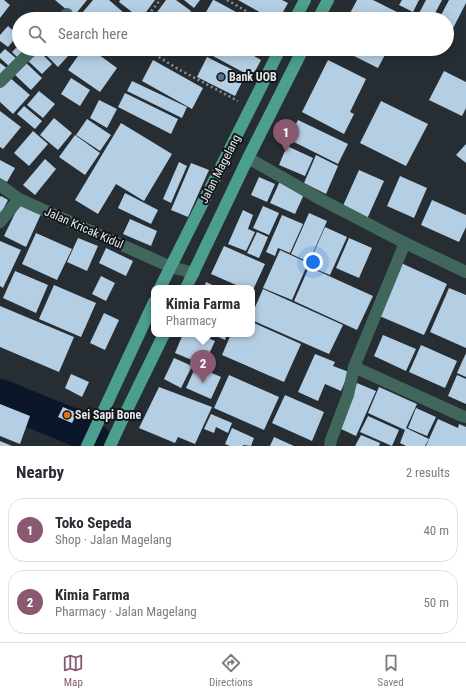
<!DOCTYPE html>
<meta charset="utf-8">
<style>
:root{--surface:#fff;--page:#f7f7f7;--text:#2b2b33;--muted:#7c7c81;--line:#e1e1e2;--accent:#8a5870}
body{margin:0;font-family:"Roboto Condensed",sans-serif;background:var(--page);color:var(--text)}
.you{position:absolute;left:313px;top:262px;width:14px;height:14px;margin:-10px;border:3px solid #fff;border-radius:50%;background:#1a73e8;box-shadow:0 0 0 6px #1a73e833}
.badge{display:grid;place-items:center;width:26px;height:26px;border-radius:50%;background:var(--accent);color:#fff;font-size:13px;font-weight:700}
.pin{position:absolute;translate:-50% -33px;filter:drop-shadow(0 1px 2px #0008)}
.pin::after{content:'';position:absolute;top:21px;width:14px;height:12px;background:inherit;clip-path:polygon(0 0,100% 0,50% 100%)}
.popup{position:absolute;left:151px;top:285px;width:104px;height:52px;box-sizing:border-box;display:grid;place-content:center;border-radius:8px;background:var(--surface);filter:drop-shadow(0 1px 3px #0005);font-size:13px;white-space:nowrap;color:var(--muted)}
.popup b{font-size:15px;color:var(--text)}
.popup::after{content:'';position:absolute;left:50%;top:100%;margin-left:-8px;border:8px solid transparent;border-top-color:var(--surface)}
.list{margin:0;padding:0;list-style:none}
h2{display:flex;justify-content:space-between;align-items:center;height:52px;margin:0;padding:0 16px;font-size:17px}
h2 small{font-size:13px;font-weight:400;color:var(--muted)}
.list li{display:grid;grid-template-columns:26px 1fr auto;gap:12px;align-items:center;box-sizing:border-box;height:64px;margin:0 8px 8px;padding:0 8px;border:1px solid var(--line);border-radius:16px}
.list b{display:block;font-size:15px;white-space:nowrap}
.list p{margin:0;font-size:13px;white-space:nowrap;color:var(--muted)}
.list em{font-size:13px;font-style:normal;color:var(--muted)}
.icon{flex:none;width:22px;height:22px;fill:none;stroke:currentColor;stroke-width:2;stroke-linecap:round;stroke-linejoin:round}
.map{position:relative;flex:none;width:466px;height:446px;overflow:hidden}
.search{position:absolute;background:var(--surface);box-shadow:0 2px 10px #0003;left:12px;right:12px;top:12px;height:44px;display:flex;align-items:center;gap:10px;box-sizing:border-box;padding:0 14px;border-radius:22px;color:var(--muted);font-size:15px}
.sheet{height:196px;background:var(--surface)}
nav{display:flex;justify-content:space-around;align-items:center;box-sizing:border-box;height:56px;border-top:1px solid var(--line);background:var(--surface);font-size:11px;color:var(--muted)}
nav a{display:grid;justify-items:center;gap:2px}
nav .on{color:var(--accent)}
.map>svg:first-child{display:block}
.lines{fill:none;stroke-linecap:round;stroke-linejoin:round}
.river{stroke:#0c162a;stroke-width:36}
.building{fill:#b4cee3}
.path{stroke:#8c9296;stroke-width:2.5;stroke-dasharray:2 3;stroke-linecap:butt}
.minor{stroke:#41675d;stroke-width:12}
.major{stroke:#4c9f8d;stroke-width:12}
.service-dot{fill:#5c6f8a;stroke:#131618;stroke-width:1.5}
.food-dot{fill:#e8710a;stroke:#131618;stroke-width:1.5}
.labels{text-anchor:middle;stroke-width:4;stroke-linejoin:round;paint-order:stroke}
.poi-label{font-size:12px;font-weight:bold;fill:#e2e7ea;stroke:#131618;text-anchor:start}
.street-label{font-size:12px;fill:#e2e7ea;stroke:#131618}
</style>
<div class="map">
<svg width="466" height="446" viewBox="0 0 466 446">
<rect width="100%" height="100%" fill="#272e33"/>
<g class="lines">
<!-- river -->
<polyline class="river" points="0,397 79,429 98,446"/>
</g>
<!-- building -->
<g class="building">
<polygon points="0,0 4,0 10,5 0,18"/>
<polygon points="55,0 87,0 74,16"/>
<polygon points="93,0 109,0 131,19 77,19"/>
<polygon points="120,0 155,0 141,19 119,2"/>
<polygon points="166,0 176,0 191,11 185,19 152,19"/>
<polygon points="184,0 200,0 194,8"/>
<polygon points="213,0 214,0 249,19 202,19"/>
<polygon points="238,0 282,0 288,3 279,19 272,19"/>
<polygon points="357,0 373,0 411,19 347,19"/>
<polygon points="402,0 419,0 413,12 399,5"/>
<polygon points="426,0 442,0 432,19 416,19"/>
<polygon points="449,0 466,0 466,3 447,40 447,19 439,19"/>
<polygon points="8,26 18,35 8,47 0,41 0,35"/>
<polygon points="17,47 24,54 19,59 12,52"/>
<polygon points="5,49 17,59 10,67 0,58 0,54"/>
<polygon points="37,49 52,64 42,74 25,58"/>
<polygon points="40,49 62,49 69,55 58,67"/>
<polygon points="83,49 91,49 117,68 100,92 68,70"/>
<polygon points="200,49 242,49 261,60 252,77"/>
<polygon points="340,49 388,49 378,68"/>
<polygon points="207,57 245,76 235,96 197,77"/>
<polygon points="153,60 203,88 192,109 142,81"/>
<polygon points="328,60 366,79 350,112 354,114 344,134 302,112"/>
<polygon points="24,61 42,78 31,90 13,73"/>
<polygon points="0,63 8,69 0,79"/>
<polygon points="444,71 466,82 466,108 462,116 429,100"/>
<polygon points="9,77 30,95 13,114 0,102 0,87"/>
<polygon points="71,78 90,90 80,106 61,94"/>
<polygon points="132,81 187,107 182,118 127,91"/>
<polygon points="39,91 55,104 43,118 27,105"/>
<polygon points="125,93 178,119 171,134 118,107"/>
<polygon points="99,100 117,109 107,128 90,118"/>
<polygon points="381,101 428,124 406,166 360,143"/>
<polygon points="24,106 42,121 35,129 17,114"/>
<polygon points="0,111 21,127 3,149 0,147"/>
<polygon points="54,118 72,133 58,150 40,135"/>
<polygon points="87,119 111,135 100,151 76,135"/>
<polygon points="298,120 348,144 338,164 288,139"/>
<polygon points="121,123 172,154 144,201 116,184 98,214 75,200"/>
<polygon points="33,131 48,144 29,166 14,153"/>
<polygon points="75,135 100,153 85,175 59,157"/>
<polygon points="466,144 466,163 456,155"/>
<polygon points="287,146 313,158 305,176 279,165"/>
<polygon points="316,155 338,166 326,194 304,183"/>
<polygon points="45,159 56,169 35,195 23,185"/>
<polygon points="0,160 15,168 7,182 0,178"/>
<polygon points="179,162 187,166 171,203 163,199"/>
<polygon points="191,163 209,170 188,217 171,210"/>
<polygon points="359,170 384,181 367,219 342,208"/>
<polygon points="400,176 427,188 414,218 387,206"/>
<polygon points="259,177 275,184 267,202 251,195"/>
<polygon points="280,181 305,192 295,214 270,203"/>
<polygon points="125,193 158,210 151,224 118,208"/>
<polygon points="1,196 8,200 0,215 0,197"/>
<polygon points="432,200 466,215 466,227 459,242 421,225"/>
<polygon points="20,203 41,214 26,247 4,236"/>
<polygon points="263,206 279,213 269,235 253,228"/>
<polygon points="243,210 253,215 248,229 255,232 246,251 228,244"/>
<polygon points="309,213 327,221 309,262 291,254"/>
<polygon points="282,215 303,224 290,253 278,248 275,256 266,252"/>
<polygon points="130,219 157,231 151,246 123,234"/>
<polygon points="325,227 347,237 330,275 308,266"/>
<polygon points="257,232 268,237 259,258 247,253"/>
<polygon points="36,233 72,249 57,280 22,264"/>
<polygon points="78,238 98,246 87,271 67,262"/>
<polygon points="349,238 372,248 359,278 336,268"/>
<polygon points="0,241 21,250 3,288 0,286"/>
<polygon points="224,246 265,264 252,292 252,288 243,288 211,274"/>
<polygon points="106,248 133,261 126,276 99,263"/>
<polygon points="280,250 308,263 292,300 263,288"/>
<polygon points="401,263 447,284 424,335 377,315"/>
<polygon points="309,267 373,296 357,330 294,301"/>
<polygon points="15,271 48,285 36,313 3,298"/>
<polygon points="101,276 115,283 106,301 92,294"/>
<polygon points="206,282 219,288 204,288"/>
<polygon points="54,285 96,303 81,337 39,319"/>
<polygon points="449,288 466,295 466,348 430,332"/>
<polygon points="263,289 343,325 329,354 252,320 252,314"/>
<polygon points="0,306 74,337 59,372 0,347"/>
<polygon points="104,313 119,320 105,350 90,343"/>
<polygon points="252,322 301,344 284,382 222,355 231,334 252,334"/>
<polygon points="183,334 198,334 215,341 204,365 175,353"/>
<polygon points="212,334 227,334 225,340"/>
<polygon points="383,335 416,349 406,371 374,356"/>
<polygon points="421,345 457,361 445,388 409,372"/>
<polygon points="466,353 466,377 457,373"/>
<polygon points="315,354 335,362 333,366 349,372 341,391 325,384 318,401 298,392"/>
<polygon points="174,358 192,366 181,388 164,379"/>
<polygon points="196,366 221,377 211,399 186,388"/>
<polygon points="71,374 89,382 82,397 65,388"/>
<polygon points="229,375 279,397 264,430 214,408"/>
<polygon points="457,375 466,379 466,404 448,396"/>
<polygon points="357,383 376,391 356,436 339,428"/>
<polygon points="159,387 212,407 195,444 178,437 175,443 139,428"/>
<polygon points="379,387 417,404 406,428 429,439 425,446 406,446 400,443 405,430 368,413"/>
<polygon points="285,395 324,412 312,441 272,423"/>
<polygon points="0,404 30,416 20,444 0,436"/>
<polygon points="63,407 77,413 72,423 58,417"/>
<polygon points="416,408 436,417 427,436 408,428"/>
<polygon points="211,414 232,423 228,433 216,427 214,433 204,429"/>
<polygon points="368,416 399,430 392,446 360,432"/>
<polygon points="438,419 458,428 459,424 466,427 466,446 426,446"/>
<polygon points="232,428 254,438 251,446 243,445 243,446 230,446 225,444"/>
<polygon points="361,435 380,443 379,446 355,446"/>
<polygon points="274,437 294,446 270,446"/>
<polygon points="0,441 12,446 0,446"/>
</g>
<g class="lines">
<!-- path -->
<g class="path">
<polyline points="227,0 260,19"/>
<polyline points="145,19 160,0"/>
<polyline points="146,49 178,69 238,101"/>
</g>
<!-- minor -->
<g class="minor">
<polyline points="62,19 67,14"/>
<polyline points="0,82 33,49"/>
<polyline points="248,158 320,199 405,243 466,272"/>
<polyline points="0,185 19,199 171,267 194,273"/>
<polyline points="0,222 19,199"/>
<polyline points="354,367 460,415 466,417"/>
<polyline points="330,446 331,440 348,395 354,367 405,243"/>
</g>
<!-- major -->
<g class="major">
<polyline points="295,19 305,0"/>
<polyline points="318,19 328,0"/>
<polyline points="160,288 280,49"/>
<polyline points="186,288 248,158 303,49"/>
<polyline points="87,446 154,302"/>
<polyline points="110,446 124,416 164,334"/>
</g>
</g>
<!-- markers -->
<circle class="service-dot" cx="221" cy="77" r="4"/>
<circle class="food-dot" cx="67" cy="415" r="4"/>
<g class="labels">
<!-- poi labels -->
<g class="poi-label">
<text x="229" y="81">Bank UOB</text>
<text x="75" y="419">Sei Sapi Bone</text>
</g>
<!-- street labels -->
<g class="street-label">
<text transform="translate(220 169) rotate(-63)" y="4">Jalan Magelang</text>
<text transform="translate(84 228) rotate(24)" y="4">Jalan Kricak Kidul</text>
</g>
</g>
</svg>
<div class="you"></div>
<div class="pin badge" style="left:286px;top:152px">1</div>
<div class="pin badge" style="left:203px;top:383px">2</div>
<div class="popup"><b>Kimia Farma</b>Pharmacy</div>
<div class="search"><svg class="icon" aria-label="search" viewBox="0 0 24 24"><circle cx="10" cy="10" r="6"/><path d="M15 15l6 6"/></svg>Search here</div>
</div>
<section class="sheet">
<h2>Nearby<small>2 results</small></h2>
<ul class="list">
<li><span class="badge">1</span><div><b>Toko Sepeda</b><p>Shop · Jalan Magelang</p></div><em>40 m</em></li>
<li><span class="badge">2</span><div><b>Kimia Farma</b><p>Pharmacy · Jalan Magelang</p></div><em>50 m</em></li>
</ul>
</section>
<nav>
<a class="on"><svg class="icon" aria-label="map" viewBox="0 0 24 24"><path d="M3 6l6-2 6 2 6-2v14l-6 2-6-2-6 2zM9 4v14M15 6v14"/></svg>Map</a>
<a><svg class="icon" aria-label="directions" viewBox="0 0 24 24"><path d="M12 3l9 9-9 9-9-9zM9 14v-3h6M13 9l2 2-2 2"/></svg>Directions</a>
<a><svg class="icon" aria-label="saved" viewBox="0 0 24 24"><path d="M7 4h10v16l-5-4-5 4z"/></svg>Saved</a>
</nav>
